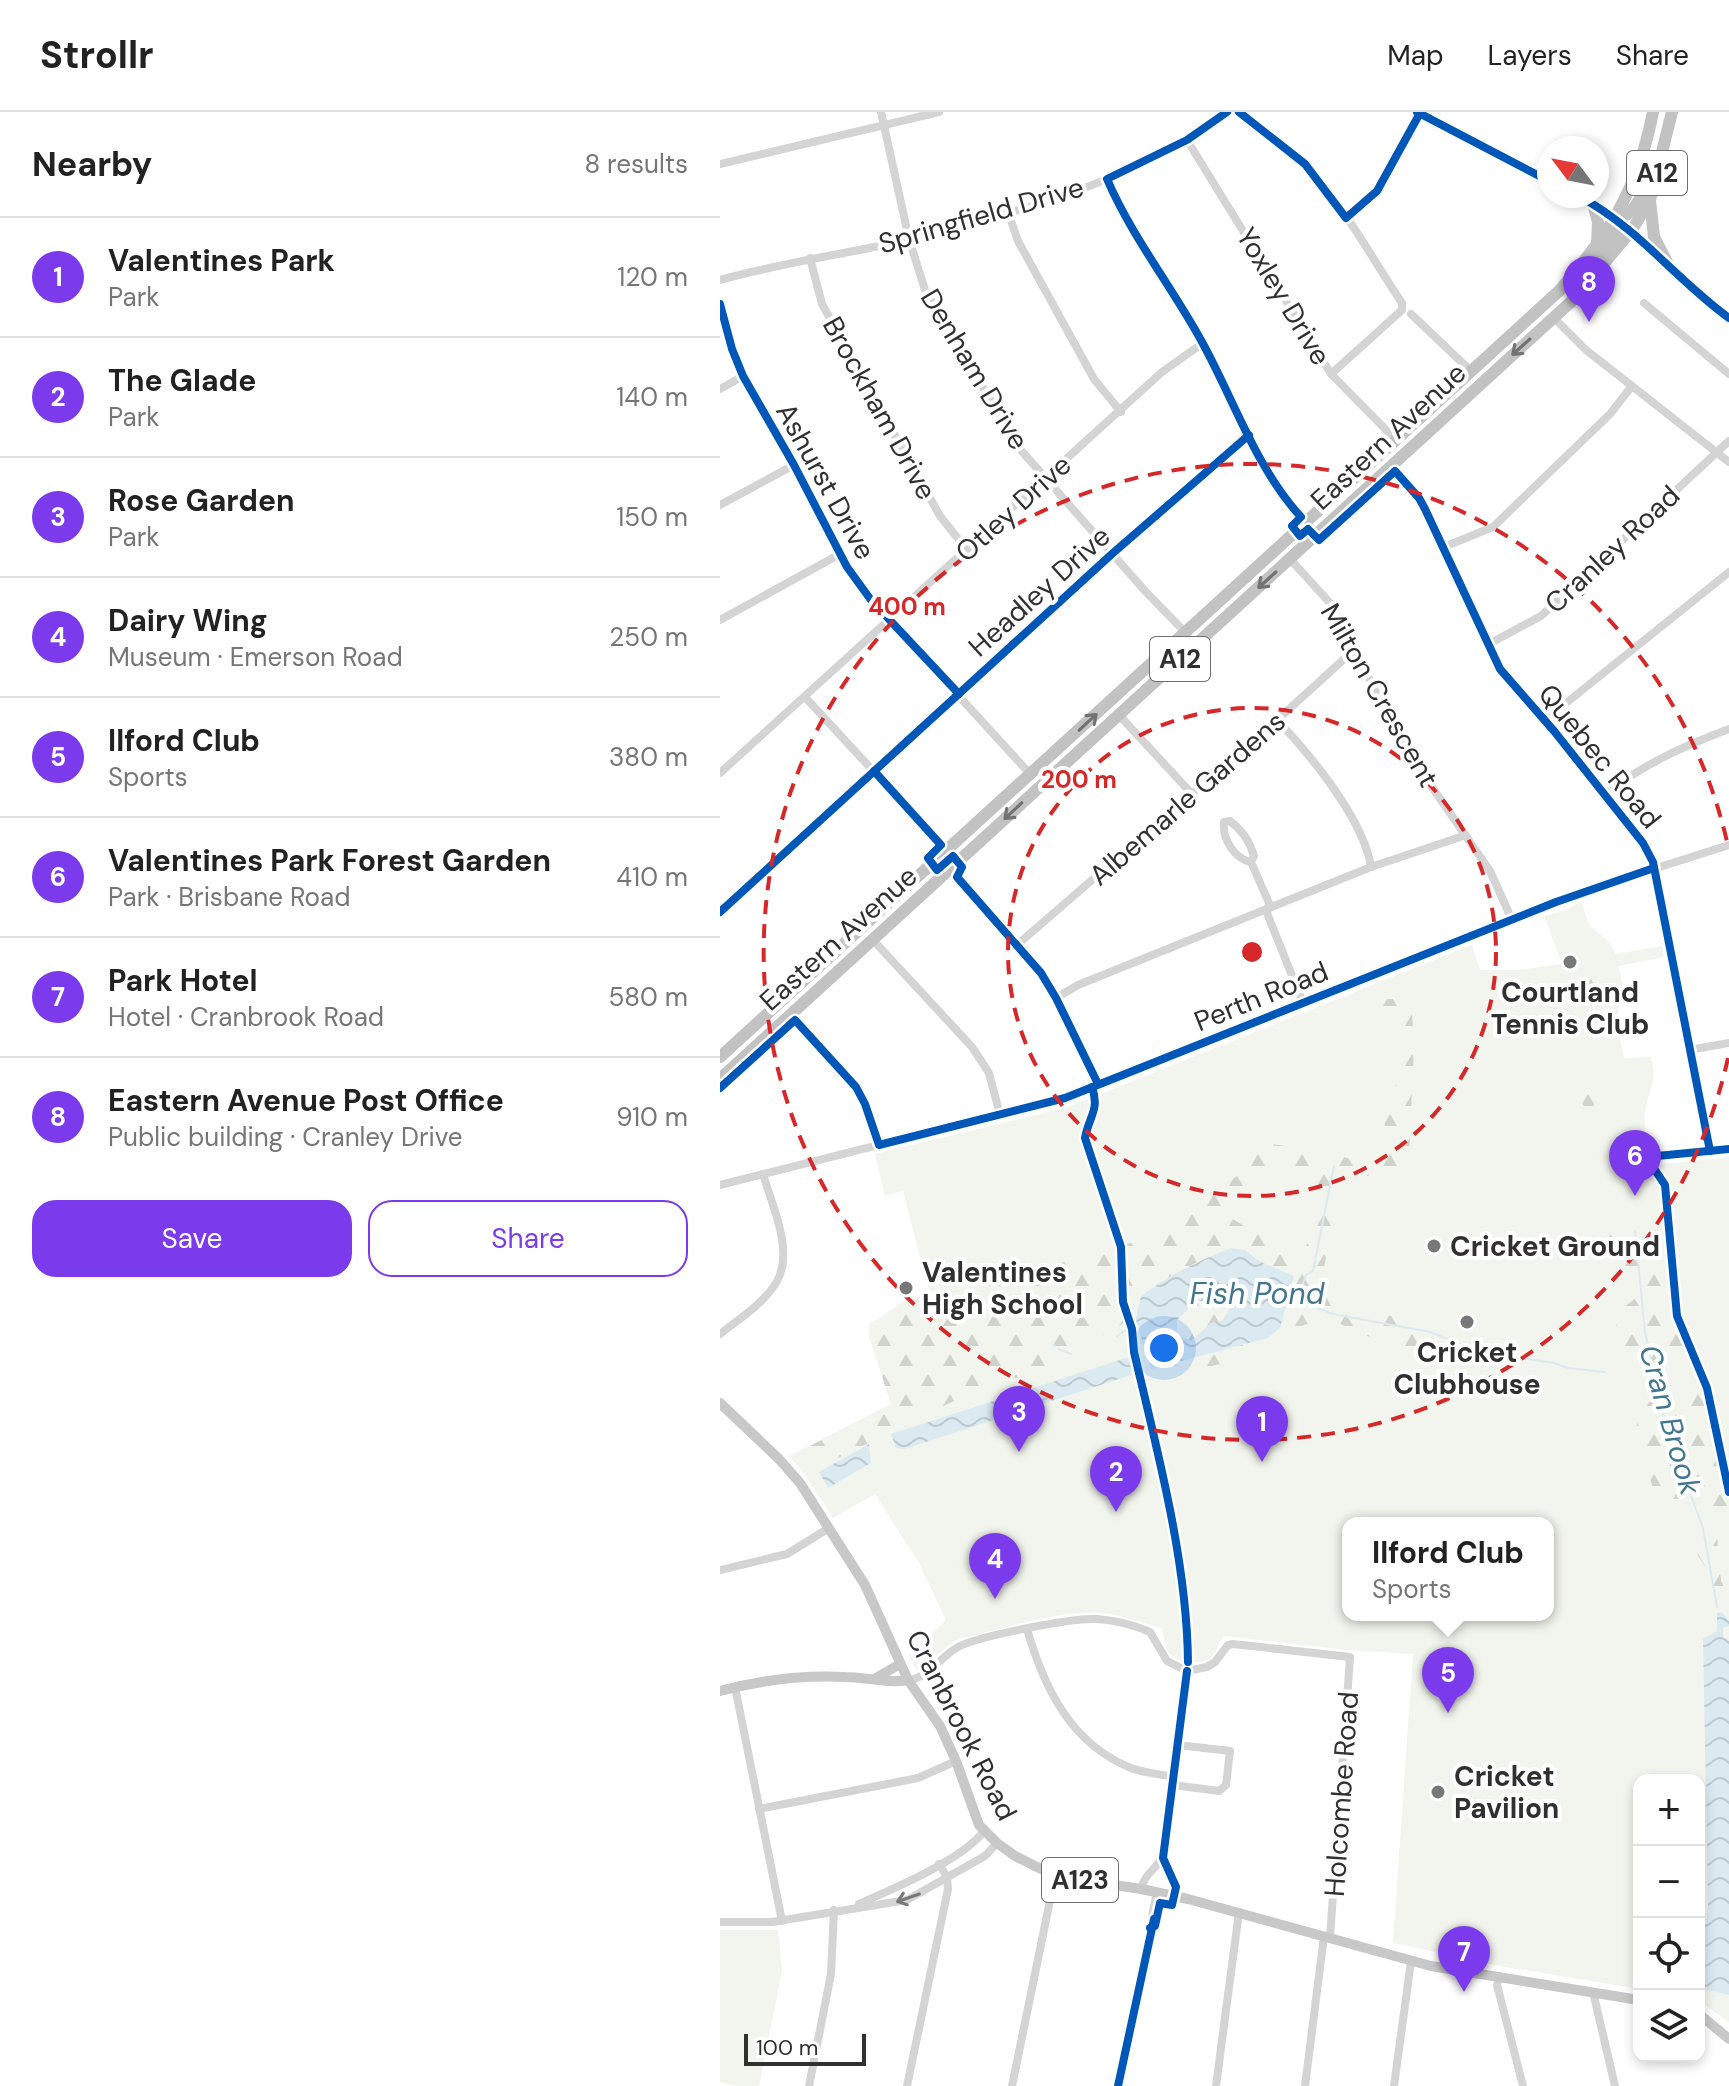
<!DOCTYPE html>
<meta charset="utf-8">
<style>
:root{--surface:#fff;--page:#f2f2f2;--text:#222;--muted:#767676;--line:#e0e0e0;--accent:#7c3aed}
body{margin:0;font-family:"DM Sans",sans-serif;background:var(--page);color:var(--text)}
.controls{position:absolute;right:24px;bottom:24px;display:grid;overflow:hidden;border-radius:16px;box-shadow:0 4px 12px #0003}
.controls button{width:72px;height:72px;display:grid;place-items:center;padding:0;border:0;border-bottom:2px solid var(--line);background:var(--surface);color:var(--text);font:40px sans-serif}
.compass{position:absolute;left:817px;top:24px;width:72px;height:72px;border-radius:50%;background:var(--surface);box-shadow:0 4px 12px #0003;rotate:302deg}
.scale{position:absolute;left:24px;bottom:20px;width:122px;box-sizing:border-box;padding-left:8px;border:4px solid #303030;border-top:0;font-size:22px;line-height:28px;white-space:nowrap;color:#303030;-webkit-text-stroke:6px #fff;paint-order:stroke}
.you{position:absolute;left:444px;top:1236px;width:28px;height:28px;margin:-20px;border:6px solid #fff;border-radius:50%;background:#1a73e8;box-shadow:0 0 0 12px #1a73e833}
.badge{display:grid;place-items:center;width:52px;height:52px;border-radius:50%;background:var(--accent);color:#fff;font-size:26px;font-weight:700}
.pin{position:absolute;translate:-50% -66px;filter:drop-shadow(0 2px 4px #0008)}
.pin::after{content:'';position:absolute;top:42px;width:28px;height:24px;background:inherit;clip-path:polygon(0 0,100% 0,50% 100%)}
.popup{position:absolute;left:622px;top:1405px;width:212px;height:104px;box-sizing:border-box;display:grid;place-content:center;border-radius:16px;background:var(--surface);filter:drop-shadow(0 2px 6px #0005);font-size:26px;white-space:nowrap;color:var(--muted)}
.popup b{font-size:30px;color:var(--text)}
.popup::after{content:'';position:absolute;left:50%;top:100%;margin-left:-16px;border:16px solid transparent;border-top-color:var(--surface)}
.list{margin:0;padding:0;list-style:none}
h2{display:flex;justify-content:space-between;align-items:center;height:104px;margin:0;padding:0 32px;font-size:34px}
h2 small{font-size:26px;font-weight:400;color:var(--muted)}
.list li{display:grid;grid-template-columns:52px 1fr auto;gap:24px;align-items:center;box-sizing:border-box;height:120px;padding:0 32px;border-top:2px solid var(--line)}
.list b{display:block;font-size:30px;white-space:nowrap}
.list p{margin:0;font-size:26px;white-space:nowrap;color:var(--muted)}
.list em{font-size:26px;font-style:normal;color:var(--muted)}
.actions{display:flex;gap:16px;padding:24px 32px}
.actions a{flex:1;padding:18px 0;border:2px solid var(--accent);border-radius:24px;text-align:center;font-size:28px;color:var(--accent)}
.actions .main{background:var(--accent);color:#fff}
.icon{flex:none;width:44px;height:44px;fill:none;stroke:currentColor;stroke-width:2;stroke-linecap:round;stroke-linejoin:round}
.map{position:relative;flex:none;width:1009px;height:1974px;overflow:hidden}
header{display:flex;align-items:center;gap:48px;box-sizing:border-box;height:112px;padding:0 40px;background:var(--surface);border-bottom:2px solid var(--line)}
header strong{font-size:38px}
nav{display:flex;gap:44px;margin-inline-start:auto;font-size:28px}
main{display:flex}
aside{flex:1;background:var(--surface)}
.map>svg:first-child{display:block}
.green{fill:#f2f5ed;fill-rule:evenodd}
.forest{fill:url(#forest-firs);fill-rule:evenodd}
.water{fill:url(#water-waves);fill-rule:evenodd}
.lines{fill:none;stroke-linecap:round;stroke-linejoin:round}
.stream{stroke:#dbeaf1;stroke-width:2}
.minor{stroke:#d4d4d4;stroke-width:8}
.major{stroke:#c8c8c8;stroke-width:10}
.highway{stroke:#c2c2c2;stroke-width:12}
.cycleway-casing{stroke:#fff;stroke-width:13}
.cycleway{stroke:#0057b8;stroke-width:8}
.oneway{stroke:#727272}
.oneway2{stroke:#7a7a7a}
.ring{fill:none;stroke:#d62828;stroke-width:4;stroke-dasharray:14 10}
.poi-dot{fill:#787878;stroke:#fff;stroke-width:3}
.labels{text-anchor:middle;stroke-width:8;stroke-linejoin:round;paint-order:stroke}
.shield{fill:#fff;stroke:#6e6e6e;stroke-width:2}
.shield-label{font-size:26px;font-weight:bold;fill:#303030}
.street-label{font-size:28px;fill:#303030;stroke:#fff}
.poi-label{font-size:28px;font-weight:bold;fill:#303030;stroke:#fff;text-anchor:start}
.water-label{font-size:30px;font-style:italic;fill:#41768f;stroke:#fff}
.centre{fill:#d62828;stroke:#fff;stroke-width:4}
.ring-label{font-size:24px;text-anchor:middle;font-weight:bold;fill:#d62828;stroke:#fff;stroke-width:8;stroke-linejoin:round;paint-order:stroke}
</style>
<header>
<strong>Strollr</strong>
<nav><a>Map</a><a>Layers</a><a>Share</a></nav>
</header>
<main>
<aside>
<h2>Nearby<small>8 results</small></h2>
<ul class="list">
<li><span class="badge">1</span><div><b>Valentines Park</b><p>Park</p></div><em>120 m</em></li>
<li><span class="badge">2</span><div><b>The Glade</b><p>Park</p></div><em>140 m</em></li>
<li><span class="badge">3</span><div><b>Rose Garden</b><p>Park</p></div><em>150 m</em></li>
<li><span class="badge">4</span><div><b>Dairy Wing</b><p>Museum · Emerson Road</p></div><em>250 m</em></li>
<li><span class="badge">5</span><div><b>Ilford Club</b><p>Sports</p></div><em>380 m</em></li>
<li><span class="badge">6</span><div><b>Valentines Park Forest Garden</b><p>Park · Brisbane Road</p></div><em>410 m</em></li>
<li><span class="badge">7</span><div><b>Park Hotel</b><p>Hotel · Cranbrook Road</p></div><em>580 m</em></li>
<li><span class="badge">8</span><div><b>Eastern Avenue Post Office</b><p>Public building · Cranley Drive</p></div><em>910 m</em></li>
</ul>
<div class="actions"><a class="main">Save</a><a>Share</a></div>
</aside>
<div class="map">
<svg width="1009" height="1974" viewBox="0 0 1009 1974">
<defs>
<pattern id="forest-firs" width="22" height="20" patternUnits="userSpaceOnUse" patternTransform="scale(2)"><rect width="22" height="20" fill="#f2f5ed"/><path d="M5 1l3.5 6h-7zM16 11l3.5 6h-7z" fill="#d0d2cc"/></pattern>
<pattern id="water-waves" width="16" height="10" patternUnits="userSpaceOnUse" patternTransform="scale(2)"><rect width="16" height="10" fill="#dbeaf1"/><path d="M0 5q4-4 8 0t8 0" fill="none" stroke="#bcc9cf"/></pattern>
</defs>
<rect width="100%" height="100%" fill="#fff"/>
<!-- green -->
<g class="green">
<path d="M 861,790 L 870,814 L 889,830 L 896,842 L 942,834 L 944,845 L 899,854 L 903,878 L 896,908 L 904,946 L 931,945 C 937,967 931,974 926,994 C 922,1013 928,1034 933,1051 L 935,1053 L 1009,1045 L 1009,1910 L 979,1889 L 979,1668 L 919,1668 L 919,1877 L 779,1854 L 673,1831 L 693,1542 L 626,1538 L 504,1524 C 498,1530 497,1540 491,1545 C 481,1554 457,1551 449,1541 C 444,1534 444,1524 442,1516 C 422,1511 402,1503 382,1501 C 336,1498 287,1516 242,1526 L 233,1530 L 197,1559 L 189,1544 L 226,1508 L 199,1451 L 155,1382 L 113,1406 L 83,1360 L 69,1344 L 171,1292 L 149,1224 L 149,1212 L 187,1188 L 210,1183 L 183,1079 L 165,1084 L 155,1042 L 348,995 L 752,833 L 760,858 L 798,858 L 842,852 L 824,804 L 843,799 ZM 628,1411 L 828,1411 L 828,1503 L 628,1503 Z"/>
<polygon points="0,1818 58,1818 62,1859 39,1974 17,1974 0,1970"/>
</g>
<!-- forest -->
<g class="forest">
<path d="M 873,866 C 886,885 885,921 882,944 L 876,947 L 865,940 L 868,869 Z"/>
<path d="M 673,887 L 692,902 L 694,935 L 689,1045 C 674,1068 648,1063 624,1064 L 602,1164 L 637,1197 L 701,1210 L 710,1241 L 710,1258 L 705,1264 L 696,1262 L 663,1231 L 607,1206 L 555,1222 L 517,1248 L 441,1266 L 431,1257 L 548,1226 L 573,1164 C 562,1159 549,1155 538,1148 C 531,1143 527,1137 517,1136 C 502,1135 431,1172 422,1184 C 418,1189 419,1190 419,1196 C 399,1221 367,1230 337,1242 L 328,1261 L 290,1267 L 258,1285 L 240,1286 L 100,1355 L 84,1337 L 171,1292 L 149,1224 L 149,1212 L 187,1188 L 386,1140 L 397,1142 L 403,1133 L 422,1128 L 517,1064 L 525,1041 L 552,1032 L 618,1042 L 636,1050 L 656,1043 L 664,1023 L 666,991 L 676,973 L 677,925 L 663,913 L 655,888 ZM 558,1056 L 580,1058 L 596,1086 L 591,1122 L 582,1146 L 507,1104 L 509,1096 L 523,1088 L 525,1080 Z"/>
<path d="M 862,955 L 876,955 C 881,970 881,982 872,996 L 865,995 C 855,984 859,969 862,955 Z"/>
<path d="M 948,1113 L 955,1202 L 985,1284 L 1009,1393 L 1009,1404 L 992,1409 L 985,1398 L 971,1400 L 960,1387 L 953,1387 L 942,1397 L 937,1393 L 917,1315 C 918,1296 930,1280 947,1272 L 957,1276 L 970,1272 L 973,1267 L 971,1256 L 906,1257 C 899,1249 893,1211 898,1202 C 902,1194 911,1192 916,1185 L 915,1176 L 897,1165 L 892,1159 L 889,1119 Z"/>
<polygon points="476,1189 507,1189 510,1196 502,1209 491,1211 471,1229 457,1223 457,1208"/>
<polygon points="993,1421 997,1424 1001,1469 1006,1478 1006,1490 1003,1495 994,1497 990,1493 984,1453 973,1436 972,1429 976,1424"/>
</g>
<!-- water -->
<g class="water">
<path d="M 511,1136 L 525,1138 L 539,1149 L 574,1164 L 560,1216 L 548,1226 L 431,1257 L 418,1216 L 414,1215 L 412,1209 L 416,1206 L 421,1184 C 449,1163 478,1149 511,1136 ZM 476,1189 L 506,1189 L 510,1196 L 502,1209 L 491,1211 L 471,1229 L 457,1222 L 457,1208 Z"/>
<polygon points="409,1245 414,1262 185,1337 176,1336 171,1322"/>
<polygon points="149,1332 151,1351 108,1376 99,1360"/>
<polygon points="1002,1500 1009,1509 1009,1514 1003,1516 1003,1525 1009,1529 1009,1883 979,1876 983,1835 981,1834 988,1795 983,1527 997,1519 997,1501"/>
</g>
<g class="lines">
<!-- stream -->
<g class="stream">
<polyline points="915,1119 925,1220 947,1319 983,1416 997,1495"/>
<polyline points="569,1185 613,1202 710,1220 756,1239 834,1251 848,1256 885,1260"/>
<polyline points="577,1188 586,1163 593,1159 614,1054"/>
<polyline points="396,1225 414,1212"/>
<polyline points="333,1233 335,1234"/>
<polyline points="338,1237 351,1242"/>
</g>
<!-- minor -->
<g class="minor">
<polyline points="161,0 189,127 205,178 299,336 426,480 465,520"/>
<path d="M 519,0 C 542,17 567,34 586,54 C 624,94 652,146 682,191 L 682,198 L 611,262"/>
<polyline points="697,0 829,69"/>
<polyline points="467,28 611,262 676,328"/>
<polyline points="0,52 219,0"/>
<path d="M 387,67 C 412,125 452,175 482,231 C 515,291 538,361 586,410"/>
<path d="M 859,84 C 921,118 954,166 1009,206"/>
<polyline points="288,100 298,129 374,267 401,300"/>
<polyline points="626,106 657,79 701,0"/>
<polyline points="90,146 102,192 220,404 247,438"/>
<path d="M 0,168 C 63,150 128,142 191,127 C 266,109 360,83 429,48 C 456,35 482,17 507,0"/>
<polyline points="924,191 1009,262"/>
<polyline points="0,192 12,237 23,264 74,353 127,455 151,488 311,663"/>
<polyline points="691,202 751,259"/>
<polyline points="833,205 866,238 1009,350"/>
<polyline points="0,277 23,264"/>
<polyline points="671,355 701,389 780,557 834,619 923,731 933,750 990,1039"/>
<polyline points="0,393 74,353"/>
<polyline points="724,435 773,415 890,302 912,274"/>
<polyline points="570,447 610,491 685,636 770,759 792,808"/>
<polyline points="0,508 120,442"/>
<polyline points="767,533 821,504 1009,329"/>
<polyline points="85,585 226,738"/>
<polyline points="399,603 472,682"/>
<path d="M 557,608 C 590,642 644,708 651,755"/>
<polyline points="825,608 1009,460"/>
<polyline points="0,661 442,260 483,231"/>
<path d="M 884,682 C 927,651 959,636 1009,617"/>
<path d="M 531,750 C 514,747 502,726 504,710 L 510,709 C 522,718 530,730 534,744 L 531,750 L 549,791 L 547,801 L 583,891"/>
<path d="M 230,757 C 261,790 294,823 321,861 C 344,895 360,935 378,972"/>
<polyline points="0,800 393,441 529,323"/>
<polyline points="153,828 252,935 269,961 280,1003"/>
<polyline points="298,832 557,608 634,538"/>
<polyline points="336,886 358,873 651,755 746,723"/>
<polyline points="70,903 136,975 145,992 159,1033"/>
<polyline points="969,938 1009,931"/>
<polyline points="937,1044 1009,1037"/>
<polyline points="0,1073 345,986 861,780 1009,733"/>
<path d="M 0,1222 C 19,1207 43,1192 56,1171 C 75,1140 52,1094 43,1062"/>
<polyline points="0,1458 67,1442 109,1416"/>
<path d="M 307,1517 C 324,1576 351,1632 411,1656 C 424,1661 440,1662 454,1665"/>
<path d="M 188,1568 C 209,1566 220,1545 238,1535 C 259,1524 351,1506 376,1507 C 394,1508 414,1513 430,1520 L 447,1549 L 467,1559 L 487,1555 L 495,1550 L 508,1533 L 513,1532 L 630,1545 L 610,1825"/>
<polyline points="15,1575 62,1809"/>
<polyline points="453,1673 499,1679 506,1673 510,1639 458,1633"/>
<polyline points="39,1697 198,1666 236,1649"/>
<polyline points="443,1746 449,1760"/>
<path d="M 421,1777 C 424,1762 438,1756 444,1742 L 467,1559"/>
<path d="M 139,1792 C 174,1776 241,1749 264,1719"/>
<polyline points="0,1810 52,1810 187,1788 265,1744 277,1731"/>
<polyline points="779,1866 777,1873 803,1974"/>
<polyline points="873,1880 895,1974"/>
<polyline points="89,1974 111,1862 114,1798"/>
<polyline points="187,1974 228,1777 227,1765 219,1752"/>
<polyline points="292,1974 335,1764"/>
<polyline points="398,1974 437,1780"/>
<polyline points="496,1974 519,1800"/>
<polyline points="585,1974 604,1824"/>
<polyline points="674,1974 691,1849"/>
</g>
<!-- major -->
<g class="major">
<polyline points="0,1291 59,1347 80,1371 145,1473 188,1568 220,1614 236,1649 259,1713 277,1731 295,1744 335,1764 421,1777 468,1787 711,1854 919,1888"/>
<polyline points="156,1566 180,1552"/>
<path d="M 0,1579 C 41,1568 83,1563 125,1565 C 146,1565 168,1572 188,1568"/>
<polyline points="979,1902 1009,1927"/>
</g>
<!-- highway -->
<g class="highway">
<polyline points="930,88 934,125 947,150"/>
<polyline points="873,92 878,110 877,133"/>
<path d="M 896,106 C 920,105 928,64 934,45"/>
<polyline points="852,172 869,158 898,120 912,118"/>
<path d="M 0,945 L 839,179 C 890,121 918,77 933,0"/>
<polyline points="0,967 853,188 912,118 930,88 952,0"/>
</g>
<!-- cycleway casing -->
<g class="cycleway-casing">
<g id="cycleway">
<path d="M 507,0 L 467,28 L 387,67 C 412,125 452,175 482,230 C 514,288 536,356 581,405 L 572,414 L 580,424 L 588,417 L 599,428 L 675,359 L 699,386 L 705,397 L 780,557 L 834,619 L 923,731 L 933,750 L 990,1039"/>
<polyline points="519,0 585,52 626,106 657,79 700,1"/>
<polyline points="697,0 829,69"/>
<path d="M 859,84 C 921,118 954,166 1009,206"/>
<polyline points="0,192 12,237 23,264 74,353 127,455 151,488 239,582"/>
<polyline points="154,659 221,733 208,746 217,758 233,744 242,755 237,765 321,861 336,886 378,972"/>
<polyline points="0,800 393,441 529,323"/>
<path d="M 372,975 C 380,998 369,1004 365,1026 L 401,1135 L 403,1190 L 412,1217 L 414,1240 C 437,1338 467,1449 468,1550"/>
<polyline points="0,976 75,908 136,975 145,992 159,1033 345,986 836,790 934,756"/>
<polyline points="1009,1037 937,1044 931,1052 945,1073 957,1204 987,1276 1009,1380"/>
<polyline points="430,1816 435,1814 440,1791 452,1793 456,1775 443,1746 467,1559"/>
<polyline points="398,1974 434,1807"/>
</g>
</g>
<!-- cycleway -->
<use href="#cycleway" class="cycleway"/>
</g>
<!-- one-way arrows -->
<defs><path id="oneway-shaft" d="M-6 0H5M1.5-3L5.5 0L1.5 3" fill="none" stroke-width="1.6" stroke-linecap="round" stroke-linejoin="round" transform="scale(2)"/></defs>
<g class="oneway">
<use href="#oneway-shaft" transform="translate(801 235) rotate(138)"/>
<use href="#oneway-shaft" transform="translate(547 468) rotate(138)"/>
<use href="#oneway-shaft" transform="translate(368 610) rotate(-43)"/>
<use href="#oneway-shaft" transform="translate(293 699) rotate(137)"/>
</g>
<use class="oneway2" href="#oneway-shaft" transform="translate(188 1786) rotate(161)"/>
<!-- distance rings -->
<g class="ring">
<circle cx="532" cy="840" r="244"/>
<path d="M1008 946A488 488 0 1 1 1008 734"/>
</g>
<!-- markers -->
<g class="poi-dot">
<circle cx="850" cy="850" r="8"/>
<circle cx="714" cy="1134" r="8"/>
<circle cx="186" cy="1176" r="8"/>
<circle cx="747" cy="1210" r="8"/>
<circle cx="718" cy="1680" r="8"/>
</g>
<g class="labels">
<!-- shield labels -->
<g class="shield">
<rect x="907" y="39" width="60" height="44" rx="6"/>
<rect x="430" y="525" width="60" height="44" rx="6"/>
<rect x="322" y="1746" width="76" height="44" rx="6"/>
</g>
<g class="shield-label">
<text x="937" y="70">A12</text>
<text x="460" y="556">A12</text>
<text x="360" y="1777">A123</text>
</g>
<!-- street labels -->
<g class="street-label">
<text transform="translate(261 103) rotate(-16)" y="10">Springfield Drive</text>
<text transform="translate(564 184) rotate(59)" y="10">Yoxley Drive</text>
<text transform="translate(255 257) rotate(59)" y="10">Denham Drive</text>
<text transform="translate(160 296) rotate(61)" y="10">Brockham Drive</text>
<text transform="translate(668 324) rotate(-43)" y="10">Eastern Avenue</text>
<text transform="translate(106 369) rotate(61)" y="10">Ashurst Drive</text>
<text transform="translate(293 396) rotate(-42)" y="10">Otley Drive</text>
<text transform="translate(892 437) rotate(-43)" y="10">Cranley Road</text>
<text transform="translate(319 479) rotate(-42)" y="10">Headley Drive</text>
<text transform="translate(660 583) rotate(60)" y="10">Milton Crescent</text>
<text transform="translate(880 644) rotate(51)" y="10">Quebec Road</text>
<text transform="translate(467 686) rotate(-41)" y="10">Albemarle Gardens</text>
<text transform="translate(118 826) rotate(-42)" y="10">Eastern Avenue</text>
<text transform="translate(541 884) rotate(-22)" y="10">Perth Road</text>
<text transform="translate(242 1613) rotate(63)" y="10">Cranbrook Road</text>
<text transform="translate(621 1682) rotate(-86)" y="10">Holcombe Road</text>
</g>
<!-- poi labels -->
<g class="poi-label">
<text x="850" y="890" text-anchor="middle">Courtland<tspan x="850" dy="32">Tennis Club</tspan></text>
<text x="730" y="1144">Cricket Ground</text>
<text x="202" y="1170">Valentines<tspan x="202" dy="32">High School</tspan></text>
<text x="747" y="1250" text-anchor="middle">Cricket<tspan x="747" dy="32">Clubhouse</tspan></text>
<text x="734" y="1674">Cricket<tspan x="734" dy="32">Pavilion</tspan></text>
</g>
<!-- water labels -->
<g class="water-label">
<text x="537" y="1192">Fish Pond</text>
<text transform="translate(950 1308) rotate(74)" y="10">Cran Brook</text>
</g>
</g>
<circle cx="532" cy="840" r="12" class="centre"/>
<g class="ring-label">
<text x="187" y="503">400 m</text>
<text x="359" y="676">200 m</text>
</g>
</svg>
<div class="controls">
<button>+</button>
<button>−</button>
<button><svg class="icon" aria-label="locate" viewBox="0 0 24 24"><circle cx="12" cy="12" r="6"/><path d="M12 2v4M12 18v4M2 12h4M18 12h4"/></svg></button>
<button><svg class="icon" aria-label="layers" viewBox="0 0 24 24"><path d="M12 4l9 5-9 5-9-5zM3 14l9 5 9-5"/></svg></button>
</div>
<svg class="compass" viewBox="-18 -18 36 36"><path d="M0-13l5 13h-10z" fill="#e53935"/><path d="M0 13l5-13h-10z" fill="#767676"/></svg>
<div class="scale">100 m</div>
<div class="you"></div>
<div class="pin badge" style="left:542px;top:1350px">1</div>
<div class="pin badge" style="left:396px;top:1400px">2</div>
<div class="pin badge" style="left:299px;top:1340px">3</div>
<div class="pin badge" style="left:275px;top:1487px">4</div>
<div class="pin badge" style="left:728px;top:1601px">5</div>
<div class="popup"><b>Ilford Club</b>Sports</div>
<div class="pin badge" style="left:915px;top:1084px">6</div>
<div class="pin badge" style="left:744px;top:1880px">7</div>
<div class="pin badge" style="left:869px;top:210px">8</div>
</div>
</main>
